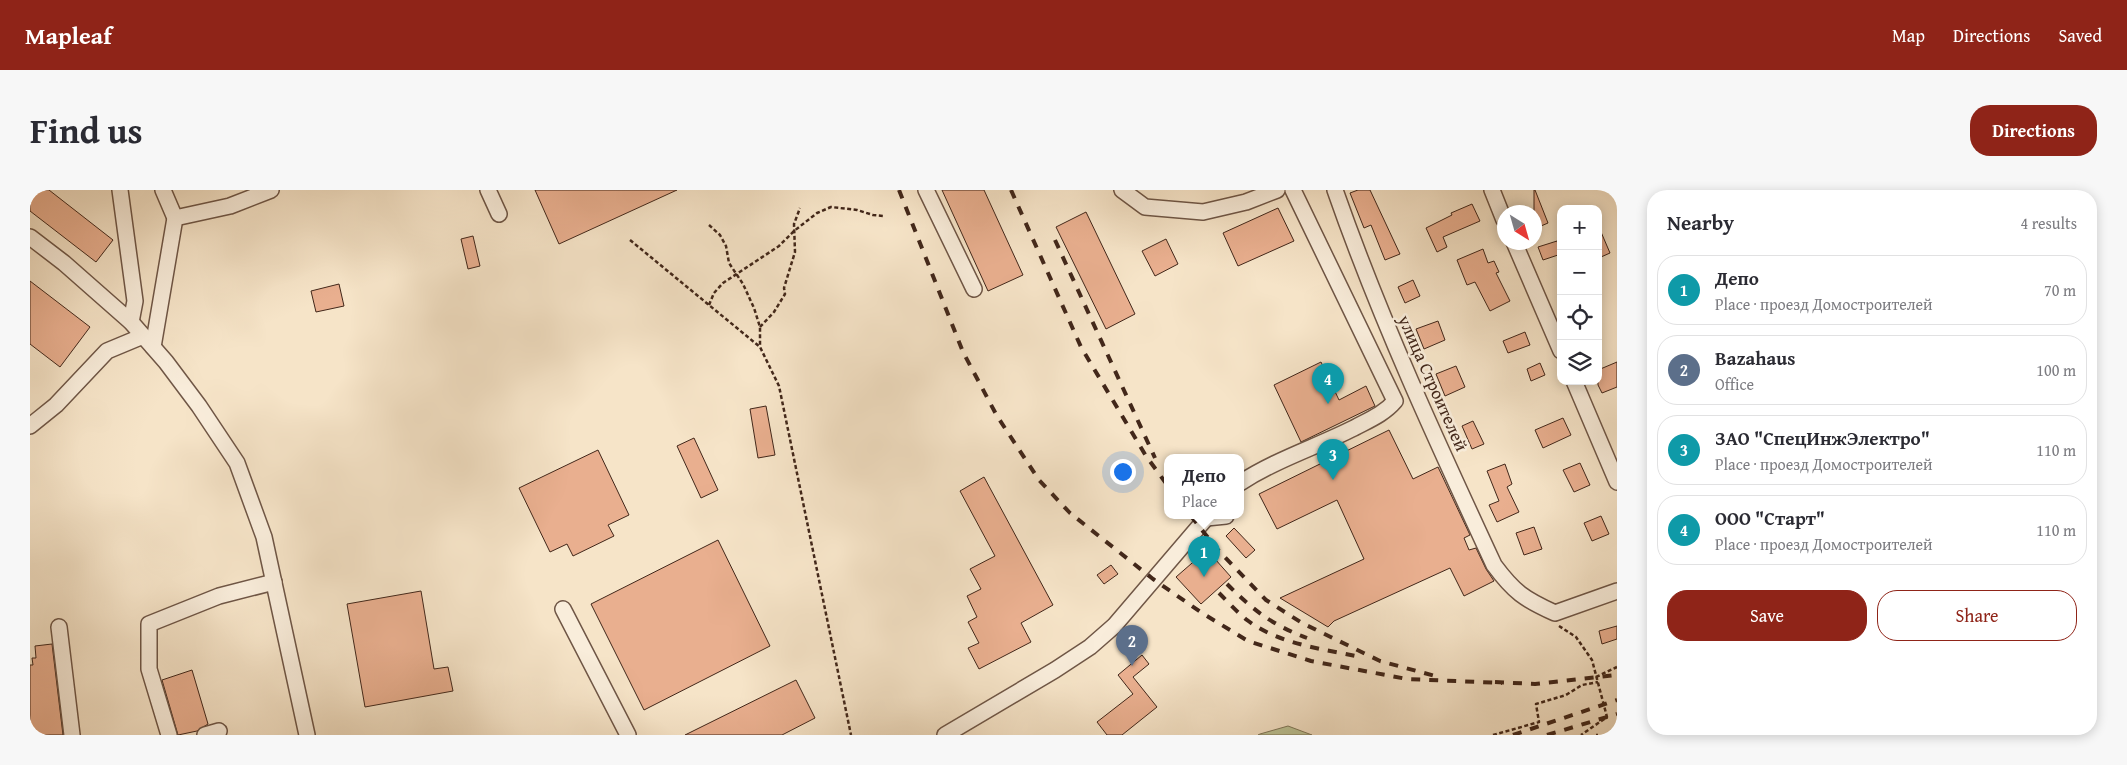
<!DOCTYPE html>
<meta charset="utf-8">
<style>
:root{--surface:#fff;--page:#f7f7f7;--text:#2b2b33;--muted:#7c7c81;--line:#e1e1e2;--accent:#8f2418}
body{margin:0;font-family:"Gentium Book Plus",serif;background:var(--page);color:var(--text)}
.controls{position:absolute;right:15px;top:15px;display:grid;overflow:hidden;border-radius:10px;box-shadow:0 2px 12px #0003}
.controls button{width:45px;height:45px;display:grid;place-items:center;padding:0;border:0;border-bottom:1px solid var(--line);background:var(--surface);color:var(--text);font:25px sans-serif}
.compass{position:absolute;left:1467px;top:15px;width:45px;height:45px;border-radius:50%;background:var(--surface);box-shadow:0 2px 12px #0003;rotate:143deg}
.you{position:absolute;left:1092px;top:281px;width:18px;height:18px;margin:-12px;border:4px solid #fff;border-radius:50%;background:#1a73e8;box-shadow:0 0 0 8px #1a73e833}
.badge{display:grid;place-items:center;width:32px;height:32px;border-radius:50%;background:var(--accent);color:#fff;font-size:16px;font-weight:700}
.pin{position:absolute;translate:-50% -41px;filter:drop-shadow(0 1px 2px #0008)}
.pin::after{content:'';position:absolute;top:26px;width:18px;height:15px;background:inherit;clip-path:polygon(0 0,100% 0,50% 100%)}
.popup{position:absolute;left:1134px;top:264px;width:80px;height:65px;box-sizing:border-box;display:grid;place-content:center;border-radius:10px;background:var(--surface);filter:drop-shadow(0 1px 4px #0005);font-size:16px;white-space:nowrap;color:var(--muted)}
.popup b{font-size:19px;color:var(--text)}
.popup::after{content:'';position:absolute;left:50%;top:100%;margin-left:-10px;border:10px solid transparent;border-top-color:var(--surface)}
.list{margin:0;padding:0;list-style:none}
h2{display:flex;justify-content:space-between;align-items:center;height:65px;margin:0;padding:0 20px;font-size:21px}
h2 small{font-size:16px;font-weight:400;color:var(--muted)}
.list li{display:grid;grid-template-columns:32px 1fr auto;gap:15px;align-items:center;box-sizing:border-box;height:70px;margin:0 10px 10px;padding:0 10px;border:1px solid var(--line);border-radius:20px}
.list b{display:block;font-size:19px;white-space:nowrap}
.list p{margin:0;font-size:16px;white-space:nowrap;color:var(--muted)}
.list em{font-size:16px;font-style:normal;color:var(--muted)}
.actions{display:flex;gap:10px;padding:15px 20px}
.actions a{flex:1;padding:11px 0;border:1px solid var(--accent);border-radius:20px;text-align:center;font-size:18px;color:var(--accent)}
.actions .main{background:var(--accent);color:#fff}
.icon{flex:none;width:28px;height:28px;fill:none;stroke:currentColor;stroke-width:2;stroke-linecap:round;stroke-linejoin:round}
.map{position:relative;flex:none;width:1587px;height:545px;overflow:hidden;border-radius:20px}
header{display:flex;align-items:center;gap:30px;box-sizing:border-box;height:70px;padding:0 25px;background:var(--accent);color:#fff}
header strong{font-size:24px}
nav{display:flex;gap:28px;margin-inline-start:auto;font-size:18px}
.intro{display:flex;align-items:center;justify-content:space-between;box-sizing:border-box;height:120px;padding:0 30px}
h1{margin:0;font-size:35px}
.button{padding:12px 22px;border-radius:20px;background:var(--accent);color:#fff;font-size:18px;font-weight:700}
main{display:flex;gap:30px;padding:0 30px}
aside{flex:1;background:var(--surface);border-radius:20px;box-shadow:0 2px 12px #0003}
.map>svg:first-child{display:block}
.green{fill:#bcc496;stroke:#7f7658}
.building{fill:#e9af8f;stroke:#42271a}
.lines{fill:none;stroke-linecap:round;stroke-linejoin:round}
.minor-casing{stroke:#6f5646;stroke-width:18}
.path{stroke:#42271a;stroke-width:2.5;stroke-dasharray:4 2.5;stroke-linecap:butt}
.minor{stroke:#f9eddb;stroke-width:15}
.rail{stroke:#42271a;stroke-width:4;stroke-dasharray:9 9;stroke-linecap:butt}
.labels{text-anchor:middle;stroke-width:5;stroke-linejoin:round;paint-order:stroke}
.street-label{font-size:18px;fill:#42271a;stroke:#f9eddb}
</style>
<header>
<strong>Mapleaf</strong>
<nav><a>Map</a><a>Directions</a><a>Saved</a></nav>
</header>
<div class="intro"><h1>Find us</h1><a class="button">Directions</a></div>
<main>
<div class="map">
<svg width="1587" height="545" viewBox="0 0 1587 545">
<rect width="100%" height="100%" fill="#f6e4c8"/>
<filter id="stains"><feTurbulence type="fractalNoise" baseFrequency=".004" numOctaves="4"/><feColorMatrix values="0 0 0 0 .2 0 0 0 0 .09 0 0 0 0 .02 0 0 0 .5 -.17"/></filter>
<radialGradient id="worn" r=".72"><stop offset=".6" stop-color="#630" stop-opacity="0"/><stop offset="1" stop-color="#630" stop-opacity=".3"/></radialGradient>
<!-- green -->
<polygon class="green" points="1258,536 1282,545 1228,545 1230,544"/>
<!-- building -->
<g class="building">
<polygon points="0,0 19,0 83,50 66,72 0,21"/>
<polygon points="505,0 647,0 529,54"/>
<polygon points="912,0 954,0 993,85 958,101"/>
<polygon points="1328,0 1340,0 1370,64 1355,70 1341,35 1334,38 1320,3"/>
<polygon points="1505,0 1518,33 1504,39 1504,0"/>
<polygon points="1442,14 1450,31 1413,47 1417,57 1407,62 1396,38 1422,25 1421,23"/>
<polygon points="1248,18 1264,51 1208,76 1193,43"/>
<polygon points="1056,22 1105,124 1076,139 1026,37"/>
<polygon points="1568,35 1580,63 1571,67 1568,62"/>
<polygon points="443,46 450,76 438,79 431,49"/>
<polygon points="1136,49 1148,74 1125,86 1112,61"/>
<polygon points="1527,51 1531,64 1513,70 1508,57"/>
<polygon points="1453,59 1458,73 1464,71 1469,82 1466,83 1480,111 1460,121 1445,92 1437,95 1427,70"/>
<polygon points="1383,90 1390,106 1375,113 1368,97"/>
<polygon points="0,91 60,137 30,177 0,154"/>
<polygon points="309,94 314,116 286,122 281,101"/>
<polygon points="1408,131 1415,150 1394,159 1386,139"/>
<polygon points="1495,142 1500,155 1478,163 1473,151"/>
<polygon points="1291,172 1309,210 1336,196 1345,216 1271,252 1244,195"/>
<polygon points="1587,172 1587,197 1572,203 1568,195 1568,180"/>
<polygon points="1510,173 1515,185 1501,191 1497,179"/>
<polygon points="1426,176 1435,197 1415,206 1406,184"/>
<polygon points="736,216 745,265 728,268 720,219"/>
<polygon points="1533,228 1541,245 1513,258 1505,240"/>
<polygon points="1443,231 1454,254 1442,259 1432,236"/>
<polygon points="1359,240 1383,289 1408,277 1440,345 1434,348 1439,360 1446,358 1456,379 1464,391 1434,406 1420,378 1304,431 1298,437 1250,408 1334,369 1307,310 1247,339 1229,304"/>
<polygon points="664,248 688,300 671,308 647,256"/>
<polygon points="568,260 599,325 578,335 584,346 543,366 537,354 520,362 489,298"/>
<polygon points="1550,273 1560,295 1544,302 1533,280"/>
<polygon points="1475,274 1482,294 1477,297 1489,322 1467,332 1459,315 1469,311 1457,281"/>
<polygon points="954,287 1023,415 991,433 1001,452 949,479 938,458 949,453 938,432 947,427 937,406 951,399 940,379 965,366 930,301"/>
<polygon points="1571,326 1579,344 1562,351 1554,333"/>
<polygon points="1504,337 1512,359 1494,365 1486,343"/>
<polygon points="1204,338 1225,360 1216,368 1196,346"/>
<polygon points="688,350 740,456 614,520 561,414"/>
<polygon points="1177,360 1201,387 1171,414 1146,387"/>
<polygon points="1081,375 1088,384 1074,394 1067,385"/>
<polygon points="391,401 404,479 418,477 423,501 335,517 317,414"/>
<polygon points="1587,436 1587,449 1572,454 1569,441"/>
<polygon points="22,454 33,545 0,545 0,475 3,475 2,468 6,468 5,456"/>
<polygon points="1112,465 1119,474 1103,487 1127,517 1092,545 1077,545 1067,532 1103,504 1088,485"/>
<polygon points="162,480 178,534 167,541 148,545 132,490"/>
<polygon points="766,490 785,528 752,545 655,545"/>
</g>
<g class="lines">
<!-- minor casing -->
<g class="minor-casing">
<g id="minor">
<polyline points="90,0 105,111 101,132"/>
<polyline points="133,0 145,28"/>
<polyline points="458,0 469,24"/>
<polyline points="896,0 944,99"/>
<polyline points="1092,0 1115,17 1173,22 1216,12 1247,0"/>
<path d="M 1305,0 C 1350,129 1407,252 1464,375 C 1484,402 1494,409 1525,423 L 1587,401"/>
<polyline points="1462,0 1474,30"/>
<polyline points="0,47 34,73 101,132 136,172 169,216 207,273 234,347 277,545"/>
<polyline points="1484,52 1531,161"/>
<polyline points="123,157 145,28 200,16 241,0"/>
<polyline points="1544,191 1587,292"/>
<polyline points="0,236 26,215 77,161 113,146"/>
<path d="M 1210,293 C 1245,270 1286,257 1324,238 C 1339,230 1354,224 1365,211 L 1263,0"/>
<polyline points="1175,326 1176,328 1196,326"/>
<polyline points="533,419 598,545"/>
<polyline points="29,437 42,545"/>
<polyline points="139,545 119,479 119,434 189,406 244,392"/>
<polyline points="175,545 189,541"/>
<polyline points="915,545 1025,480 1060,457 1084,436 1178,326"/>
</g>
</g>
<!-- path -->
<g class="path">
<polyline points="679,35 690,45 696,56 699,73 713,94 724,118 730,137 730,157"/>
<polyline points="600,50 730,157 749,196 821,545"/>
<polyline points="679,115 684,103 693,93 749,56 764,41 787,23 801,17 827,20 843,25 854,26"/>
<polyline points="730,137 744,122 755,104 754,98 765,62 764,34 770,18"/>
<polyline points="1529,436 1546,447 1562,470 1577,527 1551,545"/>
<polyline points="1566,487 1587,477"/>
<polyline points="1463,545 1509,532 1506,514 1536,505 1552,495 1568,492"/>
<polyline points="1566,545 1568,545"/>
</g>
<!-- minor -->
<use href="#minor" class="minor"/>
<!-- rail -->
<g class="rail">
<polyline points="869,0 933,162 967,226 1009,290 1040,323 1123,389 1172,423 1218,451 1281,471 1377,489 1472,493"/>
<polyline points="981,0 1051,157 1116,266 1138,296"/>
<polyline points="1025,50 1125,268"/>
<polyline points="1161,326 1187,359 1236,410 1272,433 1350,471 1405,486"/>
<path d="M 1197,394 C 1223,420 1242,435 1277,448"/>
<path d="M 1189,403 C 1198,412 1207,422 1217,430 C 1248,454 1293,459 1330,467"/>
<polyline points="1465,492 1505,494 1587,485"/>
<polyline points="1483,545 1587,510"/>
<polyline points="1517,545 1587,524"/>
</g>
</g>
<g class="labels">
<!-- street labels -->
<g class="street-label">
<text transform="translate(1403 193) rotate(66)" y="6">улица Строителей</text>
</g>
</g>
<rect width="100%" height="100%" filter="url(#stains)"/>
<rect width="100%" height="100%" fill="url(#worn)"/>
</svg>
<div class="controls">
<button>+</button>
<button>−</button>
<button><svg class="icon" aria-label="locate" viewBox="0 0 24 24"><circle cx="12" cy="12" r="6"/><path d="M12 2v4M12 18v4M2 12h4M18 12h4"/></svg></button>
<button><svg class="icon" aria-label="layers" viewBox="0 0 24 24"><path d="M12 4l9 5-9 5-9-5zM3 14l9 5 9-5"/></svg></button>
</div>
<svg class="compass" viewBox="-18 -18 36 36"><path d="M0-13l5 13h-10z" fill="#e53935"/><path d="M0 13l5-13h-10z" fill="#7c7c81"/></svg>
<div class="you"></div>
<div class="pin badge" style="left:1174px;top:387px;background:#0f9aa8">1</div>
<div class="popup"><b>Депо</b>Place</div>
<div class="pin badge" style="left:1102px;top:476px;background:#5c6f8a">2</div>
<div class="pin badge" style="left:1303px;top:290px;background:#0f9aa8">3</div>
<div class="pin badge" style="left:1298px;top:214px;background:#0f9aa8">4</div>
</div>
<aside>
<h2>Nearby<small>4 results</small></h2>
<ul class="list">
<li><span class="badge" style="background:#0f9aa8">1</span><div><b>Депо</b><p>Place · проезд Домостроителей</p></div><em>70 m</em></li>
<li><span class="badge" style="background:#5c6f8a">2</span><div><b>Bazahaus</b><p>Office</p></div><em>100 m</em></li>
<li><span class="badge" style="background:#0f9aa8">3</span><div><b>ЗАО &quot;СпецИнжЭлектро&quot;</b><p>Place · проезд Домостроителей</p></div><em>110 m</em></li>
<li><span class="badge" style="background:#0f9aa8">4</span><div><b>ООО &quot;Старт&quot;</b><p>Place · проезд Домостроителей</p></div><em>110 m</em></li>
</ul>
<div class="actions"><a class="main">Save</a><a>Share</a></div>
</aside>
</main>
